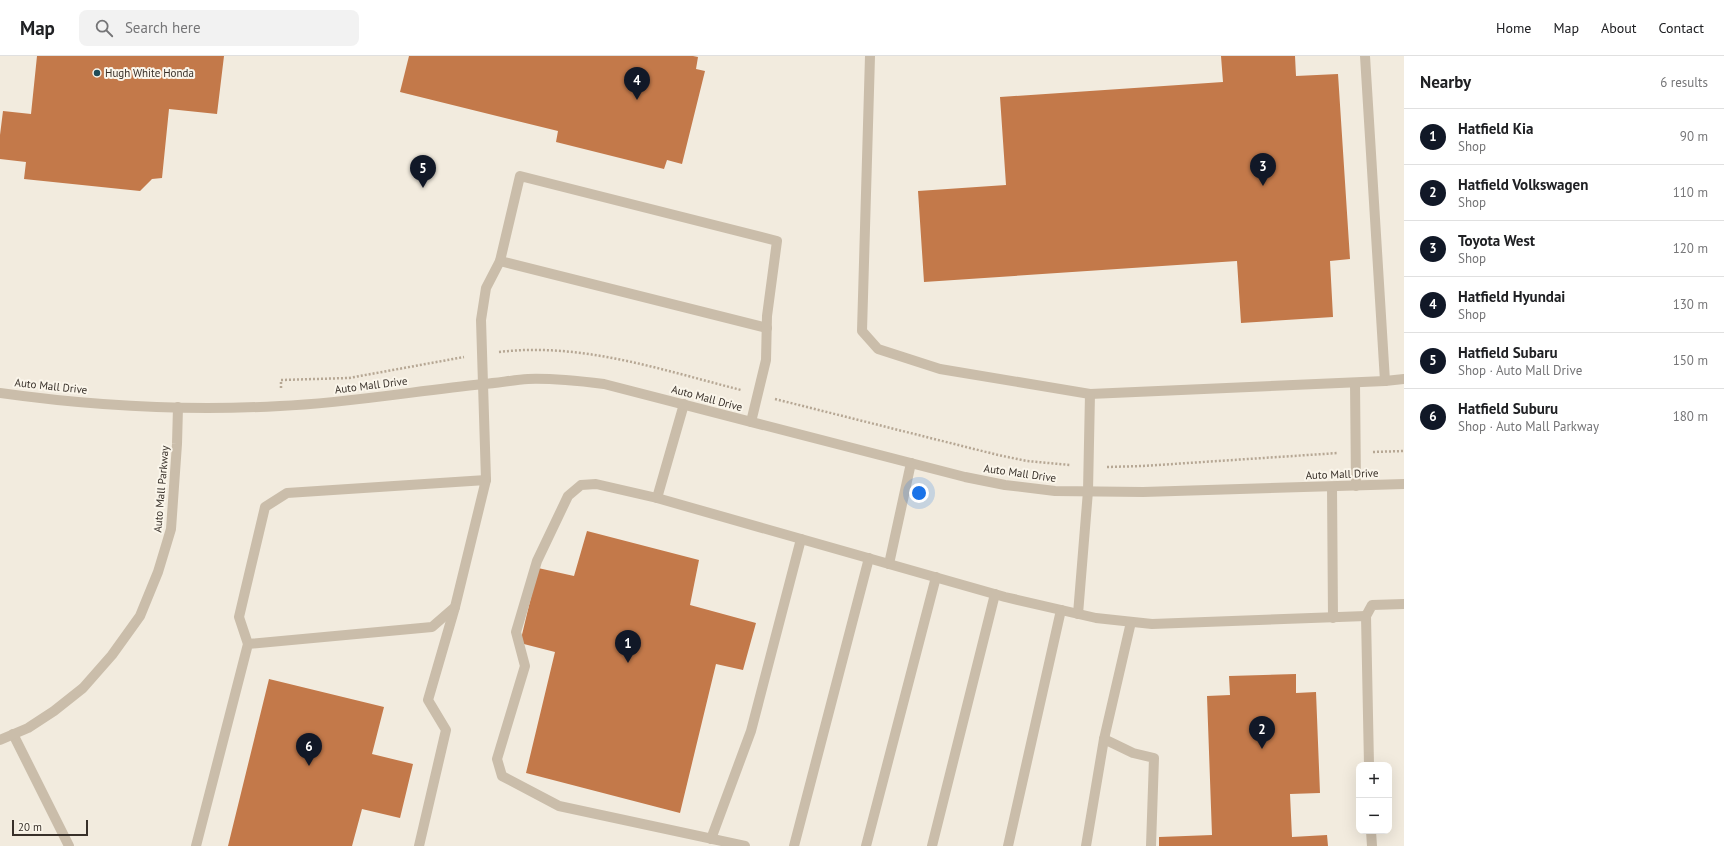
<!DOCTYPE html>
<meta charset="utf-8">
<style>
:root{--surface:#fff;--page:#f2f2f2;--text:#202124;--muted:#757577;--line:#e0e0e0;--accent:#111827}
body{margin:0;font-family:"PT Sans",sans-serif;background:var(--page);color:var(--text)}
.controls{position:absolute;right:12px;bottom:12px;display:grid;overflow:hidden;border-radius:8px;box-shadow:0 4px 16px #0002}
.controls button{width:36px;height:36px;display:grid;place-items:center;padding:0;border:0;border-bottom:1px solid var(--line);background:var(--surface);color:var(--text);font:20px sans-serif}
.scale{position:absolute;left:12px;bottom:10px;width:76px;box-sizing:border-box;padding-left:4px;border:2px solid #383029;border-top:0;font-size:11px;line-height:14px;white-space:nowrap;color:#383029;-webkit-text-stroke:3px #faf5ea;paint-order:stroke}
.you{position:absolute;left:919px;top:437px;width:14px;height:14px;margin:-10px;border:3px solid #fff;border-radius:50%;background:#1a73e8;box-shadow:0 0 0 6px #1a73e833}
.badge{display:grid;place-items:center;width:26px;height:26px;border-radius:50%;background:var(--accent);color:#fff;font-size:13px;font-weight:700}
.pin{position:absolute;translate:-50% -33px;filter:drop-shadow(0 1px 2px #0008)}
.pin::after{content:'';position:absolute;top:21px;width:14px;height:12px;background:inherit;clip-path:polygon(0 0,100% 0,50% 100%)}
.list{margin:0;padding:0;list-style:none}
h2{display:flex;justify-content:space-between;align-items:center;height:52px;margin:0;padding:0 16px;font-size:17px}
h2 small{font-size:13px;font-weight:400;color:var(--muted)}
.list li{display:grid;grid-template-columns:26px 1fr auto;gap:12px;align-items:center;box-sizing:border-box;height:56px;padding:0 16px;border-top:1px solid var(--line)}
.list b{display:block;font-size:15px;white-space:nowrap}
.list p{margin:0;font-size:13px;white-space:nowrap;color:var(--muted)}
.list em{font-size:13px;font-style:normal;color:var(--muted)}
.icon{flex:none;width:22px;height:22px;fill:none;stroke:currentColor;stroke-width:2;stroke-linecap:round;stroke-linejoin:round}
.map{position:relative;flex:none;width:1404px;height:790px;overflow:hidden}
header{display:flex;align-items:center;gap:24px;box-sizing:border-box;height:56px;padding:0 20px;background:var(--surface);border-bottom:1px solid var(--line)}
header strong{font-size:19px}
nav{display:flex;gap:22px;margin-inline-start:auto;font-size:14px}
.search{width:280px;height:36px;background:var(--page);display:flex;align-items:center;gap:10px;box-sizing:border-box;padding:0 14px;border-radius:8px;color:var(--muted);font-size:15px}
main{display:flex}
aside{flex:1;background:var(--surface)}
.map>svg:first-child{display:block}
.building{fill:#c3794a}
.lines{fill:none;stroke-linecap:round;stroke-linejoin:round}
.path{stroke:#b6a794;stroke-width:2.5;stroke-dasharray:2 2;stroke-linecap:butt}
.lane{stroke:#cabdaa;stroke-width:10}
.street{stroke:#cabdaa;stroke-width:10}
.poi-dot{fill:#1f4c58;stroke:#faf5ea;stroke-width:1.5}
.labels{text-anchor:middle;stroke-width:4;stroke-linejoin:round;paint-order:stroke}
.poi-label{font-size:11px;fill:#383029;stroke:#faf5ea;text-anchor:start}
.street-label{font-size:11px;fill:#383029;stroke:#faf5ea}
</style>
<header>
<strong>Map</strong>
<div class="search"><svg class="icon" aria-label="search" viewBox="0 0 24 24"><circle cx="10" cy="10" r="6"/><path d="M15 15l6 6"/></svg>Search here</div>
<nav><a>Home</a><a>Map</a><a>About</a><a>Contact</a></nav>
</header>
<main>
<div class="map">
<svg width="1404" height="790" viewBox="0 0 1404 790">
<rect width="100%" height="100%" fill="#f2ebde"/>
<!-- building -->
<g class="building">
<polygon points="37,0 224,0 217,58 169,53 162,122 152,123 140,135 24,123 26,106 0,103 0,79 3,55 31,58"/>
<polygon points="409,0 693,0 698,1 696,13 705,15 682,108 667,104 664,113 556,86 558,75 400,36"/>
<polygon points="1221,0 1295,0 1296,20 1338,18 1350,203 1330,205 1333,261 1241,267 1237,205 924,226 918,135 1006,129 1000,41 1223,26"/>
<polygon points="587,475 699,504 690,549 756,567 743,614 716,608 680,757 526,717 555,596 520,587 538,512 574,520"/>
<polygon points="1296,618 1296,637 1316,636 1320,737 1290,738 1292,781 1327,779 1328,790 1159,790 1159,781 1212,779 1207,640 1230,639 1229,620"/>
<polygon points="269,623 384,651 372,698 413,708 400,762 362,753 352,790 228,790"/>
</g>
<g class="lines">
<!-- path -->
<g class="path">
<path d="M 499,296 C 581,286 662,314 741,334"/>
<polyline points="281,332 281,324 349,322 464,301"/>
<polyline points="775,343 998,399 1027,405 1070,409"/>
<polyline points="1373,396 1404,395"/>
<polyline points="1107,411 1143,410 1338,397"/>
</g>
<!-- lane -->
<g class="lane">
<polyline points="870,0 862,275 878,293 940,313 1090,338 1385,325 1365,0"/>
<polyline points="500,205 767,272"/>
<polyline points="1385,325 1404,323"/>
<polyline points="1355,327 1356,430"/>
<polyline points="486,424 481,264 486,232 500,205 520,120 777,185 767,260 766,304 751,366"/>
<polyline points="1332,431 1333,562"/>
<polyline points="657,442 684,348"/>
<polyline points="889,508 911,407"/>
<polyline points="1078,558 1088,435 1090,338"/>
<polyline points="1366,560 1372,549 1404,548"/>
<polyline points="13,678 69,790"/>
<polyline points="1104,683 1133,697 1154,702 1151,790"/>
<polyline points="1371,775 1372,790"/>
<polyline points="711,783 751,675 801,483"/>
<polyline points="196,790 248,588 239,561 265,451 287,437 486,424 455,551 432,571 248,588"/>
<polyline points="419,790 446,674 428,644 455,551"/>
<polyline points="745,790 559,750 502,720 497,703 525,610 516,576 537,505 568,440 581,429 596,428 657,442 1005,541 1096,562 1152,568 1366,560 1369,709"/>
<polyline points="794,790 869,502"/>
<polyline points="866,790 936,521"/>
<polyline points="932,790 995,538"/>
<polyline points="1008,790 1061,554"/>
<polyline points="1086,790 1104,683 1131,566"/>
</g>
<!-- street -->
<g class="street">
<path d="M 0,337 C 92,350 187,355 280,350 C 348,347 415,335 483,328 C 498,327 513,324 528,323 C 554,322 579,325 604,328 L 965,421 L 1005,429 L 1055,435 L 1143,436 L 1404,428"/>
<polyline points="0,684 28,672 54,655 83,632 112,599 140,560 158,516 171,473 177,388 178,351"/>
</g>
</g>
<!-- markers -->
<circle class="poi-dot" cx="97" cy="17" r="4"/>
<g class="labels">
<!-- poi labels -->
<g class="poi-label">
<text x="105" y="21">Hugh White Honda</text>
</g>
<!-- street labels -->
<g class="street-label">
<text transform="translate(371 329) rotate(-7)" y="4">Auto Mall Drive</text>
<text transform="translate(51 330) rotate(6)" y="4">Auto Mall Drive</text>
<text transform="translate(707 342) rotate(15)" y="4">Auto Mall Drive</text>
<text transform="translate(1020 417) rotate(8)" y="4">Auto Mall Drive</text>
<text transform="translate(1342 418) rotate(-2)" y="4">Auto Mall Drive</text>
<text transform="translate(161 433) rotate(-85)" y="4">Auto Mall Parkway</text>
</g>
</g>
</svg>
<div class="controls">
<button>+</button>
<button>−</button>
</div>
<div class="scale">20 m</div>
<div class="you"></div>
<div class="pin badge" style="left:628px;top:607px">1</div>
<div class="pin badge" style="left:1262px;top:693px">2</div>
<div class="pin badge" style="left:1263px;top:130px">3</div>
<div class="pin badge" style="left:637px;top:44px">4</div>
<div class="pin badge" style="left:423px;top:132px">5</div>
<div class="pin badge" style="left:309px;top:710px">6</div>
</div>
<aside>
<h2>Nearby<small>6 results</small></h2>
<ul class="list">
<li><span class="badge">1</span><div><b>Hatfield Kia</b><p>Shop</p></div><em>90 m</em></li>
<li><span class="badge">2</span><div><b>Hatfield Volkswagen</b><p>Shop</p></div><em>110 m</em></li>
<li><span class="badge">3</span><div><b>Toyota West</b><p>Shop</p></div><em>120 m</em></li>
<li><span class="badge">4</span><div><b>Hatfield Hyundai</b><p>Shop</p></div><em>130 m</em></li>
<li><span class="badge">5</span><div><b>Hatfield Subaru</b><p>Shop · Auto Mall Drive</p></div><em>150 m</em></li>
<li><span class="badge">6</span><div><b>Hatfield Suburu</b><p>Shop · Auto Mall Parkway</p></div><em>180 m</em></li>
</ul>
</aside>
</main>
